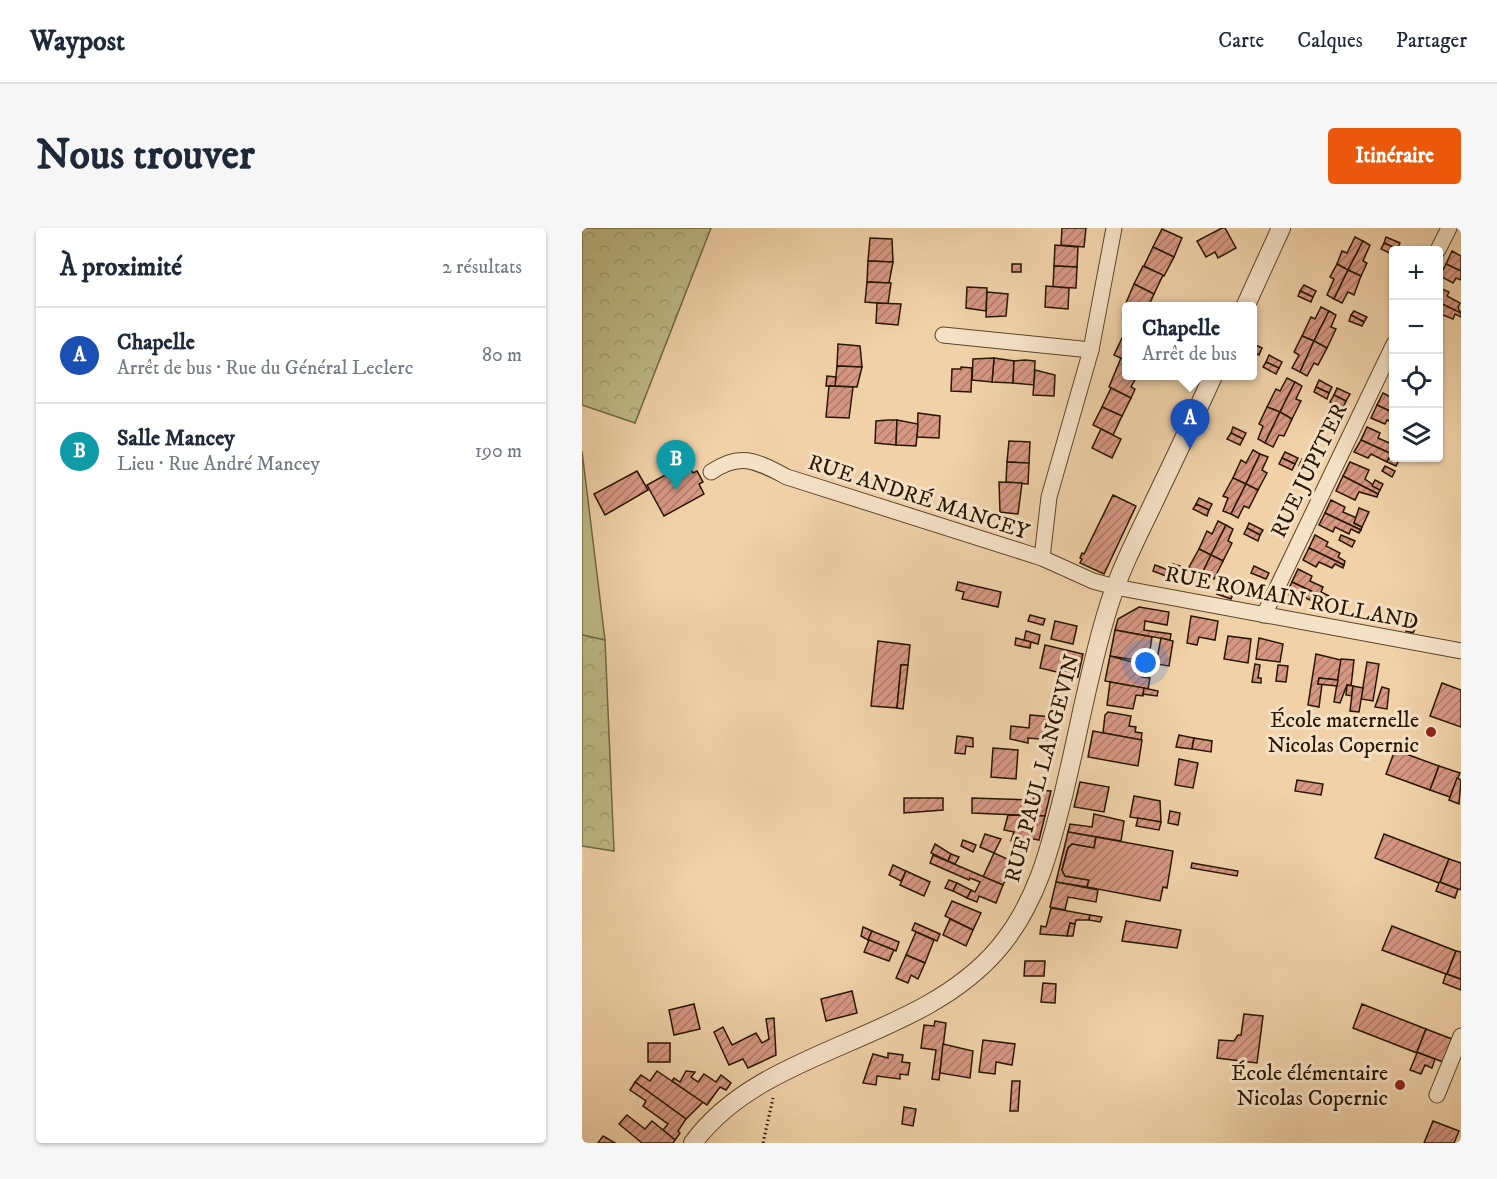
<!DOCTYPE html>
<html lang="fr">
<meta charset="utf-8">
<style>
:root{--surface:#fff;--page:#f6f6f7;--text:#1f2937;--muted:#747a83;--line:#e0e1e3;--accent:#ea580c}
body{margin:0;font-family:"IM FELL DW Pica",serif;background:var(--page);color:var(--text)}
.controls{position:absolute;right:18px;top:18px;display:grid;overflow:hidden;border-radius:6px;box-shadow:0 2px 4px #0004}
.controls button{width:54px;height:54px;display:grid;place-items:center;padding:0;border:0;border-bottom:2px solid var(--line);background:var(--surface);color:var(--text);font:30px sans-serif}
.you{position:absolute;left:564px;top:435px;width:21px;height:21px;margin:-15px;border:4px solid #fff;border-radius:50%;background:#1a73e8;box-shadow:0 0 0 9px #1a73e833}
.badge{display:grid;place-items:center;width:39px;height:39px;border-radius:50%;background:var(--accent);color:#fff;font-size:20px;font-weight:700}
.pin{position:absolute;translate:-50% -50px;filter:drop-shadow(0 2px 3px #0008)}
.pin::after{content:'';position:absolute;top:32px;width:21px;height:18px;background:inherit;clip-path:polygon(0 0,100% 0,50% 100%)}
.popup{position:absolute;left:540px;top:74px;width:135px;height:78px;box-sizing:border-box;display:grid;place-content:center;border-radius:6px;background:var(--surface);filter:drop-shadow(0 2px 4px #0005);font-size:20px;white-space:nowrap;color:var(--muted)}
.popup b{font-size:22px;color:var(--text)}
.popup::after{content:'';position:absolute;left:50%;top:100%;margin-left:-12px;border:12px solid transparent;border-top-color:var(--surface)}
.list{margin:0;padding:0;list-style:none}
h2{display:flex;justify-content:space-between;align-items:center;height:78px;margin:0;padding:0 24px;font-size:26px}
h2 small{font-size:20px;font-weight:400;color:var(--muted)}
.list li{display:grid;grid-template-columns:39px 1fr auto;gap:18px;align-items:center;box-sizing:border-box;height:96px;padding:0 24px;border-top:2px solid var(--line)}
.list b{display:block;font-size:22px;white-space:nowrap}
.list p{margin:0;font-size:20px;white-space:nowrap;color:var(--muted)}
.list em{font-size:20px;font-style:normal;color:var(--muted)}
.icon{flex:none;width:33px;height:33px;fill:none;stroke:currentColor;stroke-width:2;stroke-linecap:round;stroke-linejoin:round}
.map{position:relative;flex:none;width:879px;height:915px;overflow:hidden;border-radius:6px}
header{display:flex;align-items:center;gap:36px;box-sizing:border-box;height:84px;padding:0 30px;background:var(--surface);border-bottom:2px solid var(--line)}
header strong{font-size:28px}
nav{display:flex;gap:33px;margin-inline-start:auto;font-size:21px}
.intro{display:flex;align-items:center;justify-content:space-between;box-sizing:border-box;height:144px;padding:0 36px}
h1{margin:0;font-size:42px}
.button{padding:15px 27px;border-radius:6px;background:var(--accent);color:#fff;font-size:21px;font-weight:700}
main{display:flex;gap:36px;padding:0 36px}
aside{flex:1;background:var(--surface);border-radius:6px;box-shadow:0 2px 4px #0004}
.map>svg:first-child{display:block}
.grass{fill:#bdba85;stroke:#726842;stroke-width:1.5}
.forest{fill:url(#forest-crowns);stroke:#726842;stroke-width:1.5}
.building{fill:url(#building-hatch);stroke:#281700;stroke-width:1.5}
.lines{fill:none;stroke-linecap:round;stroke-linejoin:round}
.minor-casing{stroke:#5a462a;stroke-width:17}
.tertiary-casing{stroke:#5a462a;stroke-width:20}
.path{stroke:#281700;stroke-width:3;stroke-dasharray:1.5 3;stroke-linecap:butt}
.minor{stroke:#f5e1c6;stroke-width:15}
.tertiary{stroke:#f5e1c6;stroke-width:18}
.poi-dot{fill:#8f2418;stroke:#f5e1c6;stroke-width:2}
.labels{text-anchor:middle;stroke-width:6;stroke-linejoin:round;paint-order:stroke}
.street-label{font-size:22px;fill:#281700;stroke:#f5e1c6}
.poi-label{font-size:22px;fill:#281700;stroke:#f5e1c6;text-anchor:end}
</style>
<header>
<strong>Waypost</strong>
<nav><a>Carte</a><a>Calques</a><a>Partager</a></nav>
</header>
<div class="intro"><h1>Nous trouver</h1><a class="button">Itinéraire</a></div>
<main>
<aside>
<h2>À proximité<small>2 résultats</small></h2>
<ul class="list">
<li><span class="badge" style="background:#1a4fb4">A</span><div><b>Chapelle</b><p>Arrêt de bus · Rue du Général Leclerc</p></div><em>80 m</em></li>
<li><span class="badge" style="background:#0f9aa8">B</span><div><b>Salle Mancey</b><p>Lieu · Rue André Mancey</p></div><em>190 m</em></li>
</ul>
</aside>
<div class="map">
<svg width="879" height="915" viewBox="0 0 879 915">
<defs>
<pattern id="forest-crowns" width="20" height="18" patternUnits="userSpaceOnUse" patternTransform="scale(1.5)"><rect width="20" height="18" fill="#bdba85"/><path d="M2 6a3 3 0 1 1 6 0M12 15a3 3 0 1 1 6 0" fill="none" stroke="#a29f71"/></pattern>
<pattern id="building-hatch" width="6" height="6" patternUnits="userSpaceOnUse" patternTransform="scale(1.5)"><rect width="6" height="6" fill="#d69783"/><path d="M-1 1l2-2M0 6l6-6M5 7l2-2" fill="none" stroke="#ae7a69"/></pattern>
</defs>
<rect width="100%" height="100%" fill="#f0d1a8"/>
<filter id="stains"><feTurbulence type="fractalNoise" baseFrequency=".00333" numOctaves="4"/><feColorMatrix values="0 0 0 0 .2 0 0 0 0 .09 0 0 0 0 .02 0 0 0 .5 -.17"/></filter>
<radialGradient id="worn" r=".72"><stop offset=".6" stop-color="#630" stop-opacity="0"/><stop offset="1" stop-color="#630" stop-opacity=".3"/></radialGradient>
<!-- grass -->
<polygon class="grass" points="0,223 23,412 0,407"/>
<!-- forest -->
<g class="forest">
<polygon points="0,0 129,0 53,195 0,177"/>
<polygon points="0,407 23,412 32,623 0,618"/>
</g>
<!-- building -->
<g class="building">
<polygon points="480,0 504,0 502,19 479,17"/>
<polygon points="640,0 643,0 654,20 636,30 633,24 624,29 615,13"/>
<polygon points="580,1 600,10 592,29 571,19"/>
<polygon points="773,9 781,13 766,42 755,36 760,23 765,25"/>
<polygon points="804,9 818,15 815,21 802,15"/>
<polygon points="288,10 310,11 311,34 286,33"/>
<polygon points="781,13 788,17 781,33 785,35 779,48 766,42"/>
<polygon points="802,15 815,21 812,22 812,27 799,21"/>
<polygon points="473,17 496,19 495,39 472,38"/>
<polygon points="571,19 592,29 582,48 562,38"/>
<polygon points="870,23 879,28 879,43 864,36"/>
<polygon points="286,33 311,34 307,55 285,54"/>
<rect x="430" y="36" width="9" height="8"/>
<polygon points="755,36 766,42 752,71 745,67 752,51 748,49"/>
<polygon points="864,36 879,43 879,52 874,50 871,55 858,48"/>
<polygon points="472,38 495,39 494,60 471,59"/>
<polygon points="561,38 581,47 572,66 552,56"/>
<polygon points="766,42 779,48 772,67 766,64 760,75 752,71"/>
<polygon points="285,54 309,55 306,76 283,74"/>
<polygon points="552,56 572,66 566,79 551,79 544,75"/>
<polygon points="722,57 734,63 731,69 718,63"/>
<polygon points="464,58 487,60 486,81 463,79"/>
<polygon points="385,59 405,60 404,83 384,80"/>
<polygon points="856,59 867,64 865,68 878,75 876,80 879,85 856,74"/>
<polygon points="718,63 731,69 729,74 716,68"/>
<polygon points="405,64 426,66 424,88 404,89"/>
<polygon points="856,74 879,85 879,89 873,86 871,91 856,85"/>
<polygon points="295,75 319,76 316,97 294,95"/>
<polygon points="739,79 747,83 732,113 720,108 729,89 733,91"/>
<polygon points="747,83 754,87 749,99 754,101 745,120 732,113"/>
<polygon points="772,83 785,89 782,94 769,87"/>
<polygon points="769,87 782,94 780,98 767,93"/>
<polygon points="541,108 545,110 545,133 532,127"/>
<polygon points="720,108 732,113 718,144 710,140 717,127 712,124"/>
<polygon points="732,113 745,120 736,137 732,135 725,148 718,144"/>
<polygon points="256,116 278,118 280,139 255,138"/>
<polygon points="671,116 680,120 677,127 671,124"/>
<polygon points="687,127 700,134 697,140 684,134"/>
<polygon points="412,130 432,133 431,155 410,154"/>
<polygon points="412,130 410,154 390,152 391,131"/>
<polygon points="539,130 545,133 545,148 555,148 549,159 553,161 549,170 527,159"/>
<polygon points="443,132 453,133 452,157 431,155 432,133"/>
<polygon points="684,134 697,140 694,146 681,139"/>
<polygon points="255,138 280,139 275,159 253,158"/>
<polygon points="379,139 390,140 389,164 369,163 370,141 379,141"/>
<polygon points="453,142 473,147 472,168 451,167"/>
<polygon points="245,148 254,149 253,158 244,158"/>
<polygon points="705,150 713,154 698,184 685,179 694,161 698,163"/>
<polygon points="737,152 750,159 747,165 734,159"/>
<polygon points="713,154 720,158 714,171 719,173 710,191 698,184"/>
<polygon points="247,158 271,159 267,190 244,189"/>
<polygon points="734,159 747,165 745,171 732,164"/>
<polygon points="529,160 549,170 540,188 520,179"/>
<polygon points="755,160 768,166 764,173 752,167"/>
<polygon points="801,165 812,171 812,185 795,177"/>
<polygon points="752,167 764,173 761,180 748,174"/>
<polygon points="795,177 812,185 812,195 805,192 803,196 789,190"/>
<polygon points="520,179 540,188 531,207 511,197"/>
<polygon points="685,179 698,184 683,215 676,211 681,198 677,196"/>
<polygon points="698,184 710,191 702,208 697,207 691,219 683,215"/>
<polygon points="336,185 358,188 357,210 335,209"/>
<polygon points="306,192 315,192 314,217 293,215 294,193"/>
<polygon points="315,192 336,196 334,218 314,217"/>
<polygon points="651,199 664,205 661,211 649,205"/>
<polygon points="785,199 798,205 796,210 812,217 812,227 779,212"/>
<polygon points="519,201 539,211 530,230 510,220"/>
<polygon points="649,205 661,211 658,217 645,211"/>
<polygon points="779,212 812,227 813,232 807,230 805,234 789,226 786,230 772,224"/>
<polygon points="427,213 448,214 447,235 425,234"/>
<polygon points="671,222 678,226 664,256 651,250 659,232 664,235"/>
<polygon points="703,224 716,230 713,236 700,230"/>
<polygon points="678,226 686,229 680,242 685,245 676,262 664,256"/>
<polygon points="700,230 713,236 710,242 697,236"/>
<polygon points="807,230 813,232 814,230 818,230 814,238 805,234"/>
<polygon points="720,231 733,238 729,244 717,238"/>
<polygon points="425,234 447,235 446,256 424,254"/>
<polygon points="768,234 787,242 783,251 798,262 796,266 761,248"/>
<polygon points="105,235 111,245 115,243 121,254 117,256 122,266 82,288 65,257"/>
<polygon points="803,238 813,243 810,249 800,243"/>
<polygon points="55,243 66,262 23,287 12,266"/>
<polygon points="761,248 796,266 795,269 777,264 773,272 754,263"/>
<polygon points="651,250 664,256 649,286 641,283 646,270 641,268"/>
<polygon points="793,252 801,256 798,262 790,258"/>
<polygon points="417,254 440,255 436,286 418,284"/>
<polygon points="664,256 676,262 667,280 662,278 656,290 649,286"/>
<polygon points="531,267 554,278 522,346 498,335 500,331 498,330 500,325 502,326"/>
<polygon points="617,270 630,276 627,282 614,276"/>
<polygon points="749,272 763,279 761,284 775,290 772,295 780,299 779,302 743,285"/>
<polygon points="614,276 627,282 625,288 611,281"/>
<polygon points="777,280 787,284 780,299 772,295"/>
<polygon points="743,285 779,302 777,305 769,301 767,306 753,299 751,304 737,297"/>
<polygon points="636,293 644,297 629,327 617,321 625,303 630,306"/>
<polygon points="667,295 681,302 678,307 665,300"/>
<polygon points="644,297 651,301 646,313 650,315 641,333 629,327"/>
<polygon points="665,300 678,307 676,313 662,306"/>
<polygon points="733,307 746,314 744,318 758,325 756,329 763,333 762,337 727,320"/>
<polygon points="759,307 773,313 770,319 757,312"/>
<polygon points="727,320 762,337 761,340 753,336 750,340 737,334 734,339 721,332"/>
<polygon points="617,321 629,327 614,358 606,354 612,341 607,339"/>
<polygon points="629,327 641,333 632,351 628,349 622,361 614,358"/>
<polygon points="591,336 598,338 592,351 585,349"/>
<polygon points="573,337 586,342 584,348 571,343"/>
<polygon points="672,338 687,345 684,351 669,345"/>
<polygon points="716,341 730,348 728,353 741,359 739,364 747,368 746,371 710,354"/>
<polygon points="376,354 419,364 416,379 380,371 382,364 374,362"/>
<polygon points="710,354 746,371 744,374 736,370 734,375 720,368 718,373 704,366"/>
<polygon points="638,361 651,366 649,371 635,366"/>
<polygon points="557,379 587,384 585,397 563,393 562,402 589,406 588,412 533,402 536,391"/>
<polygon points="448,387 463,391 461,397 446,393"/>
<polygon points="609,388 636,393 633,412 617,409 615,417 605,415"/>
<polygon points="830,391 836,394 831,405 824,403"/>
<polygon points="473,393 495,398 491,416 469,411"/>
<polygon points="533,402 570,409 566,434 528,428"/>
<polygon points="444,403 458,407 456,416 442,412"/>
<polygon points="646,408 669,411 666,435 642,431"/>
<polygon points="434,410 449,414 448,420 433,417"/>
<polygon points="579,410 591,413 587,438 574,436"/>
<polygon points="677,410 701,416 698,434 674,431"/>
<polygon points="296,413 328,417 326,437 319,437 315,480 289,478"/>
<polygon points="463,417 501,426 496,449 458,440"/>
<polygon points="734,426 759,432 756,452 737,450 736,456 740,456 737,479 726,477"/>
<polygon points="528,428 562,437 560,449 568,450 566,461 523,453"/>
<polygon points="759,431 772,432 769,458 765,457 758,475 752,474"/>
<polygon points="785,434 797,436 791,473 779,471"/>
<polygon points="673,436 678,437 676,450 679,450 679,455 670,454"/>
<polygon points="319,437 326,437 321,481 315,480"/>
<polygon points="696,437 706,438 704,454 694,453"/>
<polygon points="737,450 756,452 755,458 736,456"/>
<polygon points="528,454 562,460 561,468 554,467 551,481 525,477"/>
<polygon points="860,455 879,462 879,499 848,488"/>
<polygon points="765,457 771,458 770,468 764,467"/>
<polygon points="771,458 781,460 777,484 768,483"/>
<polygon points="800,459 807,461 805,481 793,479"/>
<polygon points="562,460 576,463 575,468 561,466"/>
<polygon points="526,484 549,488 547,498 554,499 553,504 560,505 559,512 521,505 523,487"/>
<polygon points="448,487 471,489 470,512 446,510 446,515 428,511 429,498 447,500"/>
<polygon points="511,503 560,512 556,538 506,529"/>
<polygon points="597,507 612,510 610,521 594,519"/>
<polygon points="375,508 391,510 391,519 384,518 383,526 373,525"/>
<polygon points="612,510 630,513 629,524 610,521"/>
<polygon points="411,520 436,522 434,551 409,549"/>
<polygon points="813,522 857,538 848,562 804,546"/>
<polygon points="597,531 616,535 611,560 593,557"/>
<polygon points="857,538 878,545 868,569 848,562"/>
<polygon points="875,550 879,552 877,576 867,572"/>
<polygon points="715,552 741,556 739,567 713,563"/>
<polygon points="498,554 527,559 522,584 492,579"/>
<polygon points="453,562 469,563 463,588 390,585 390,570 451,572"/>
<polygon points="552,568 578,573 579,594 548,589"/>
<polygon points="322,570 361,570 361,582 322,585"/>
<polygon points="588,583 598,585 596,597 586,595"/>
<polygon points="512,586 542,593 539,613 486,604 488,596 510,599"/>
<polygon points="426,587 463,588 457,612 447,610 442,628 431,625 434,614 429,613 432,604 422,602"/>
<polygon points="556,590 579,594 577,602 554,598"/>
<polygon points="486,604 514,609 512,620 490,616 486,620 480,642 483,648 507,652 505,659 474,654"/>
<polygon points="403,606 419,611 412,625 398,619"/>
<polygon points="802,606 867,631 858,654 876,661 873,670 854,663 857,655 793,630"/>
<polygon points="514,609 591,623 585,660 581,659 578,673 505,659 507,652 483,648 480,642 486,620 490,616 512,620"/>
<polygon points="381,612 394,617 391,624 379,618"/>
<polygon points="353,616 369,626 366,633 349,625"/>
<polygon points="412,625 432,634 421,657 401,649"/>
<polygon points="369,626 377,629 373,636 366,633"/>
<polygon points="351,627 421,657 414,675 397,668 395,674 385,670 389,662 393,664 398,654 388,650 387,652 348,635"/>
<polygon points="867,631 879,635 879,662 858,654"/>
<polygon points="610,635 656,643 655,648 609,640"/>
<polygon points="311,637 324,643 319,653 307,647"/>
<polygon points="324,643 348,654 342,668 318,657"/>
<polygon points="367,652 375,655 371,663 363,660"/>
<polygon points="474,654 516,662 514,674 486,669 483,682 468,679"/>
<polygon points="375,655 389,662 385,670 371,663"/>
<polygon points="370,673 399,685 391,702 363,688"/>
<polygon points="469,680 508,687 507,692 494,692 493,696 488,695 485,708 458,706 459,698 464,699"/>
<polygon points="508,687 520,689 518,694 507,692"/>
<polygon points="368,691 391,702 384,718 361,707"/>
<polygon points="544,693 599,702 595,720 540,713"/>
<polygon points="333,695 358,706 355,713 330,702"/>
<polygon points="488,695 493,696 491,708 485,708"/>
<polygon points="810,698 874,723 865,746 879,751 879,762 861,755 864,746 800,722"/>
<polygon points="281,699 290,703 286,712 279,708"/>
<polygon points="290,703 317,714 314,723 286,712"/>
<polygon points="334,704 352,712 343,735 324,727"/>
<polygon points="287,712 312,722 307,733 282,724"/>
<polygon points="874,723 879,724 879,751 865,746"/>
<polygon points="324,727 343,735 336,751 329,747 326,755 314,750"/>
<polygon points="443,733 463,733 462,748 442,748"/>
<polygon points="461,755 474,756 473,775 459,774"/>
<polygon points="270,763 275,785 244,793 239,771"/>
<polygon points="112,776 118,801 92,807 87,782"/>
<polygon points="780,776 844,801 835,824 853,831 850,840 843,837 839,846 828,842 835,825 771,800"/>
<polygon points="662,786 681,788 675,835 635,830 637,812 652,813 656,807 659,807"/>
<polygon points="192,790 194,827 166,840 161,831 147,837 132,804 141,799 150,817 174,805 180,815 187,811 184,791"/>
<polygon points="353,793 364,795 357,852 350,851 354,822 339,820 342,797 352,798"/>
<polygon points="844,801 870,811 861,834 835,824"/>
<polygon points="401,812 433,816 430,837 414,834 413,846 397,844"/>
<rect x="66" y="815" width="22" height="19"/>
<polygon points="361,816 391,823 388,850 358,845"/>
<polygon points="306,825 321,827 320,834 328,835 326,847 318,846 318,851 295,848 294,857 281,855 291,826 306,830"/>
<polygon points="75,843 121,874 104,891 53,854 59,847 68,853"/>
<polygon points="104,843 113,844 109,849 116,854 122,846 134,854 139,847 149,855 144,862 138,859 125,877 90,853 92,850 98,854"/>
<polygon points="430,853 438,853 436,883 428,883"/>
<polygon points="53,854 104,891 96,903 98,905 93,912 81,902 86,896 61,878 64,873 48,862"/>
<polygon points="322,879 334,881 331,898 320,896"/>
<polygon points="45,887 63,901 70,893 93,912 91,915 60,915 37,896"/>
<polygon points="851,893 877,903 872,915 842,915"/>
<polygon points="21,908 33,915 16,915"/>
</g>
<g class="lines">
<!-- minor casing -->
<g class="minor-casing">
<g id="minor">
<polyline points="856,22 867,0"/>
<polyline points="361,107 509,122 467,269 460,330"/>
<polyline points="509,122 532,0"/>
<path d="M 129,244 C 159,223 176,234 205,249 L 460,330 L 511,353 L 533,359 L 879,423"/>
<polyline points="682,387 812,116"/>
<polyline points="855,867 879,808"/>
</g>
</g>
<!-- tertiary casing -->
<g class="tertiary-casing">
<g id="tertiary">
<polyline points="663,79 699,0"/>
<path d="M 111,915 C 182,818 336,815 416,721 C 455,675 468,621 482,564 C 497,502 508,437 527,377 C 540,336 561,298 579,259 C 597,222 614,185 631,148"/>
</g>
</g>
<!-- path -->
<polyline class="path" points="181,915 191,870"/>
<!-- minor -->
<use href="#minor" class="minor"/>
<!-- tertiary -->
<use href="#tertiary" class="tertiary"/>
</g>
<!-- markers -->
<g class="poi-dot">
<circle cx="849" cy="504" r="6"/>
<circle cx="818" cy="857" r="6"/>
</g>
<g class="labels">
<!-- street labels -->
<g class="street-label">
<text transform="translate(726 242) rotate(-64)" y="8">RUE JUPITER</text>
<text transform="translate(337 268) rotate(18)" y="8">RUE ANDRÉ MANCEY</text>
<text transform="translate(710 369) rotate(11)" y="8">RUE ROMAIN ROLLAND</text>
<text transform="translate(459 540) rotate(-75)" y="8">RUE PAUL LANGEVIN</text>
</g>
<!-- poi labels -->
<g class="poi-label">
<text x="837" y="499">École maternelle<tspan x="837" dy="25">Nicolas Copernic</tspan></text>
<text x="806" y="852">École élémentaire<tspan x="806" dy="25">Nicolas Copernic</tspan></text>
</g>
</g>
<rect width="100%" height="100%" filter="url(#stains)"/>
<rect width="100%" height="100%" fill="url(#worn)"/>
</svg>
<div class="controls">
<button>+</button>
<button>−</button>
<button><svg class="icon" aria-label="locate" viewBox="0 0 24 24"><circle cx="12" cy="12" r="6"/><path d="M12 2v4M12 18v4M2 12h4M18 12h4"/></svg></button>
<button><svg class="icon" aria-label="layers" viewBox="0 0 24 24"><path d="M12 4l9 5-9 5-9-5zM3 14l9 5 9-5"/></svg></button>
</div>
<div class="you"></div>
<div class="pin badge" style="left:608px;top:221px;background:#1a4fb4">A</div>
<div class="popup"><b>Chapelle</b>Arrêt de bus</div>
<div class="pin badge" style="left:94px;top:262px;background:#0f9aa8">B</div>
</div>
</main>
